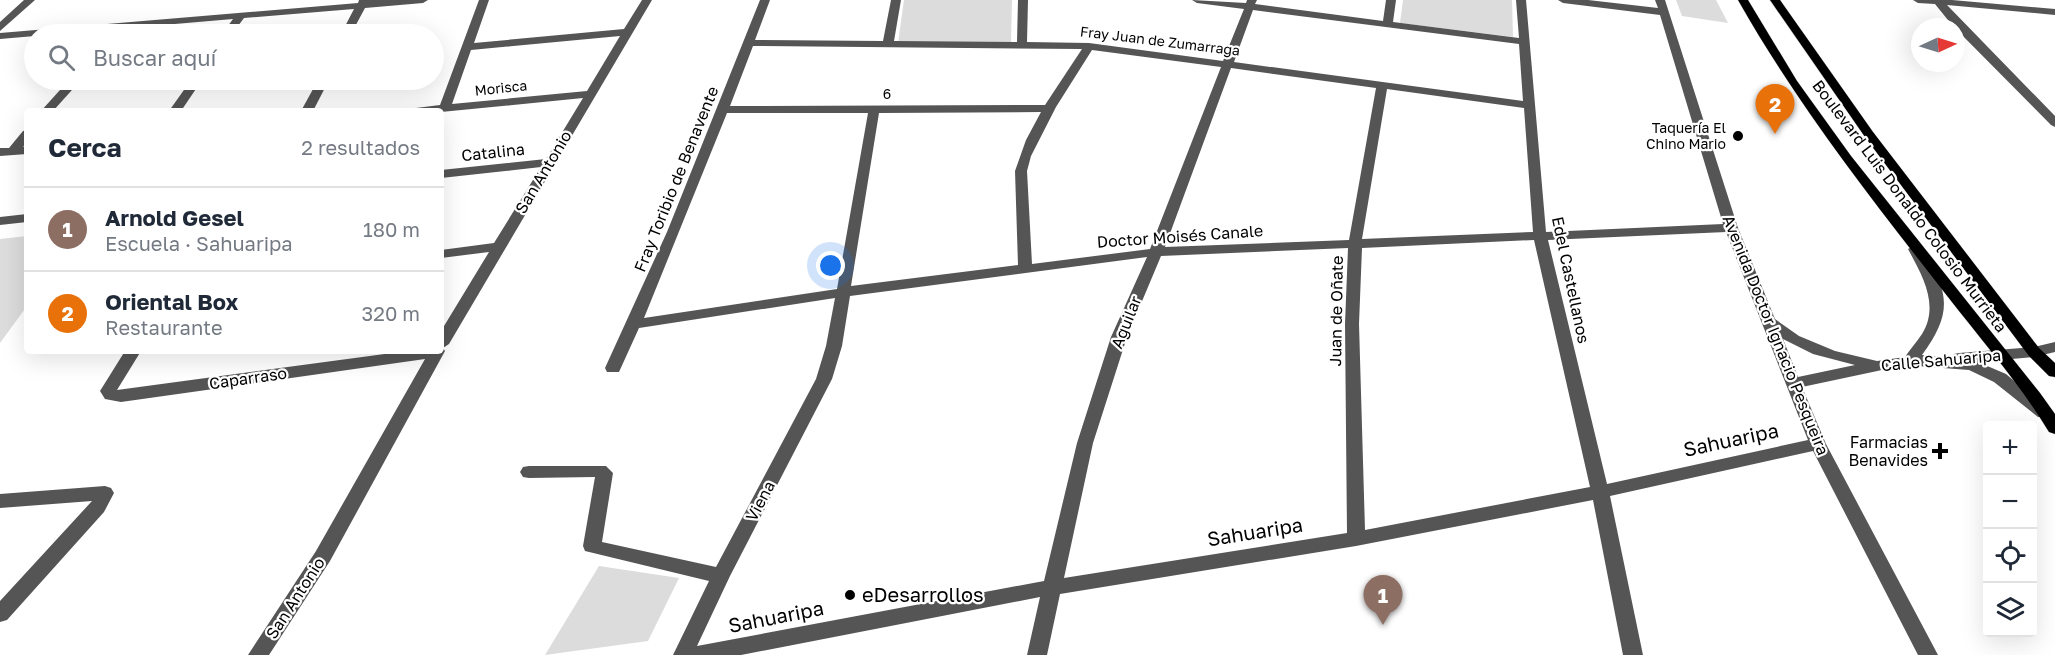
<!DOCTYPE html>
<html lang="es">
<meta charset="utf-8">
<style>
:root{--surface:#fff;--page:#f2f2f3;--text:#1f2937;--muted:#747a83;--line:#e0e1e3;--accent:#000}
body{margin:0;font-family:"Golos Text",sans-serif;background:var(--page);color:var(--text)}
.controls{position:absolute;right:18px;bottom:18px;display:grid;overflow:hidden;border-radius:6px;box-shadow:0 6px 24px #0002}
.controls button{width:54px;height:54px;display:grid;place-items:center;padding:0;border:0;border-bottom:2px solid var(--line);background:var(--surface);color:var(--text);font:30px sans-serif}
.compass{position:absolute;left:1911px;top:18px;width:54px;height:54px;border-radius:50%;background:var(--surface);box-shadow:0 6px 24px #0002;rotate:86deg}
.you{position:absolute;left:831px;top:266px;width:21px;height:21px;margin:-15px;border:4px solid #fff;border-radius:50%;background:#1a73e8;box-shadow:0 0 0 9px #1a73e833}
.badge{display:grid;place-items:center;width:39px;height:39px;border-radius:50%;background:var(--accent);color:#fff;font-size:20px;font-weight:700}
.pin{position:absolute;translate:-50% -50px;filter:drop-shadow(0 2px 3px #0008)}
.pin::after{content:'';position:absolute;top:32px;width:21px;height:18px;background:inherit;clip-path:polygon(0 0,100% 0,50% 100%)}
.list{margin:0;padding:0;list-style:none}
h2{display:flex;justify-content:space-between;align-items:center;height:78px;margin:0;padding:0 24px;font-size:26px}
h2 small{font-size:20px;font-weight:400;color:var(--muted)}
.list li{display:grid;grid-template-columns:39px 1fr auto;gap:18px;align-items:center;box-sizing:border-box;height:84px;padding:0 24px;border-top:2px solid var(--line)}
.list b{display:block;font-size:22px;white-space:nowrap}
.list p{margin:0;font-size:20px;white-space:nowrap;color:var(--muted)}
.list em{font-size:20px;font-style:normal;color:var(--muted)}
.icon{flex:none;width:33px;height:33px;fill:none;stroke:currentColor;stroke-width:2;stroke-linecap:round;stroke-linejoin:round}
.map{position:relative;flex:none;width:2055px;height:655px;overflow:hidden}
.search{position:absolute;background:var(--surface);box-shadow:0 6px 24px #0002;left:24px;top:24px;width:420px;height:66px;display:flex;align-items:center;gap:15px;box-sizing:border-box;padding:0 21px;border-radius:33px;color:var(--muted);font-size:22px}
.panel{position:absolute;background:var(--surface);box-shadow:0 6px 24px #0002;left:24px;top:108px;width:420px;height:246px;border-radius:6px}
.map>svg:first-child{display:block}
.green{fill:#dcdcdc}
.lines{fill:none;stroke-linecap:round;stroke-linejoin:round}
.major-casing{stroke:#dbdbdb;stroke-width:1}
.minor{fill:#555;fill-rule:evenodd}
.major{fill:#000;fill-rule:evenodd}
.poi-dot{fill:#000;stroke:#fff;stroke-width:2}
.labels{text-anchor:middle;stroke-width:4.5;stroke-linejoin:round;paint-order:stroke}
.far-street-label{font-size:14px;fill:#000;stroke:#fff}
.far-poi-label{font-size:14px;fill:#000;stroke:#fff;text-anchor:end}
.street-label{font-size:16px;fill:#000;stroke:#fff}
.poi-label{font-size:16px;fill:#000;stroke:#fff;text-anchor:end}
.near-street-label{font-size:20px;fill:#000;stroke:#fff}
.near-poi-label{font-size:20px;fill:#000;stroke:#fff;text-anchor:start}
</style>
<div class="map">
<svg width="2055" height="655" viewBox="0 0 2055 655">
<rect width="100%" height="100%" fill="#fff"/>
<!-- green -->
<g class="green">
<polygon points="904,0 1012,0 1011,42 898,43"/>
<polygon points="1403,0 1512,0 1513,37 1400,23"/>
<polygon points="1676,0 1716,0 1728,23 1682,16"/>
<polygon points="27,236 27,306 0,343 0,239"/>
<polygon points="599,566 679,578 648,641 545,655"/>
</g>
<g class="lines">
<!-- major casing -->
<g class="major-casing">
<g id="major">
<path d="M 1738,0 L 1748,0 L 1797,81 L 1851,156 L 2040,393 L 2055,414 L 2055,434 L 2049,432 C 2020,384 1983,342 1948,297 C 1873,201 1798,106 1738,0 Z"/>
<polygon points="1770,0 1780,0 1873,132 2039,348 2055,363 2055,377 2049,376 2029,356 1865,137"/>
</g>
</g>
<!-- minor -->
<g class="minor">
<polygon points="24,0 35,0 0,31 0,22"/>
<polygon points="359,0 428,0 423,3 365,8 351,34 341,34 354,9 244,18 232,34 222,34 233,19 0,39 0,33 358,3"/>
<path d="M 479,0 L 489,0 L 474,43 L 624,29 L 642,0 L 652,0 L 449,344 L 443,348 L 445,351 L 330,561 L 269,655 L 248,655 L 316,551 L 425,359 L 121,402 L 105,399 L 100,391 L 125,351 L 141,351 L 117,390 L 407,351 L 441,351 L 441,331 L 489,252 L 441,258 L 441,250 L 494,243 L 541,167 L 441,178 L 441,170 L 546,159 L 583,98 L 441,112 L 410,111 L 416,108 L 440,105 ZM 620,36 L 587,91 L 452,104 L 471,50 Z"/>
<path d="M 760,0 L 770,0 L 755,40 L 883,41 L 891,0 L 901,0 L 894,41 L 1017,42 L 1018,0 L 1028,0 L 1027,42 L 1089,43 L 1223,61 L 1244,9 L 1197,3 L 1192,0 L 1246,3 L 1247,0 L 1257,0 L 1255,4 L 1383,21 L 1386,0 L 1396,0 L 1393,22 L 1519,38 L 1516,0 L 1526,0 L 1546,232 L 1723,224 L 1660,15 L 1563,3 L 1558,0 L 1588,0 L 1658,8 L 1655,0 L 1665,0 L 1738,228 L 1775,319 L 1799,336 L 1835,351 L 1877,361 L 1905,357 C 1910,349 1917,342 1922,334 C 1940,305 1922,275 1908,249 L 1915,245 L 1920,246 C 1949,291 1954,311 1922,355 L 1951,358 L 1954,354 L 1959,353 L 2034,347 L 2055,342 L 2055,352 L 2034,357 L 1978,362 L 2006,374 L 2052,413 L 2050,417 L 2038,417 L 1994,382 L 1969,370 L 1917,366 L 1882,370 L 1802,387 L 1826,444 L 1938,655 L 1918,655 L 1813,451 L 1610,496 L 1643,655 L 1623,655 L 1593,500 L 1356,546 L 1060,594 L 1047,655 L 1027,655 L 1040,597 L 741,655 L 673,655 L 709,581 L 585,551 L 583,546 L 595,477 L 529,478 L 523,477 L 520,472 L 523,467 L 529,466 L 606,466 L 613,473 L 602,542 L 716,567 L 816,379 L 826,346 L 835,298 L 639,328 L 619,372 L 607,372 L 605,368 L 667,232 ZM 1253,10 L 1519,44 L 1523,101 L 1234,62 ZM 753,46 L 1082,49 L 1045,105 L 730,106 ZM 1092,50 L 1221,67 L 1150,249 L 1032,264 L 1027,171 L 1031,156 L 1056,107 ZM 1231,68 L 1376,88 L 1349,240 L 1165,247 ZM 1387,89 L 1524,108 L 1533,232 L 1362,239 ZM 1041,112 L 1026,140 L 1015,171 L 1018,265 L 851,286 L 879,113 ZM 727,113 L 868,113 L 837,289 L 644,318 ZM 1726,232 L 1808,440 L 1607,484 L 1548,240 ZM 1534,240 L 1590,487 L 1365,530 L 1359,324 L 1362,248 ZM 1348,248 L 1345,324 L 1347,533 L 1064,578 L 1093,443 L 1127,337 L 1161,256 ZM 1147,257 L 1111,337 L 1077,443 L 1044,581 L 697,646 L 730,576 L 832,379 L 842,346 L 850,296 ZM 1783,339 L 1813,354 L 1855,365 L 1798,377 Z"/>
<polygon points="1913,0 1952,0 2055,9 2055,15 1947,5 2055,116 2055,127 2051,125 1952,25 1935,4 1918,3"/>
<polygon points="69,80 81,80 53,111 41,111"/>
<polygon points="191,80 202,80 181,111 169,111"/>
<polygon points="318,80 329,80 313,111 301,111"/>
<polygon points="27,130 27,142 23,147 27,146 27,154 0,156 0,148 9,148 23,131"/>
<polygon points="27,214 27,222 0,225 0,217"/>
<polygon points="105,486 111,488 114,493 104,512 7,620 0,622 0,601 92,501 0,508 0,494"/>
</g>
<!-- major -->
<use href="#major" class="major"/>
</g>
<!-- markers -->
<g class="poi-dot">
<circle cx="1738" cy="136" r="6"/>
<path d="M1937 442h6v6h6v6h-6v6h-6v-6h-6v-6h6z"/>
<circle cx="850" cy="595" r="6"/>
</g>
<g class="labels">
<!-- far-street labels -->
<g class="far-street-label">
<text transform="translate(1160 41) rotate(7)" y="5">Fray Juan de Zumarraga</text>
<text transform="translate(501 88) rotate(-6)" y="5">Morisca</text>
<text x="887" y="99">6</text>
</g>
<!-- far-poi labels -->
<g class="far-poi-label">
<text x="1726" y="133">Taquería El<tspan x="1726" dy="16">Chino Mario</tspan></text>
</g>
<!-- street labels -->
<g class="street-label">
<text transform="translate(493 152) rotate(-6)" y="6">Catalina</text>
<text transform="translate(543 172) rotate(-59)" y="6">San Antonio</text>
<text transform="translate(676 179) rotate(-68)" y="6">Fray Toribio de Benavente</text>
<text transform="translate(1910 206) rotate(53)" y="6">Boulevard Luis Donaldo Colosio Murrieta</text>
<text transform="translate(1180 236) rotate(-4)" y="6">Doctor Moisés Canale</text>
<text transform="translate(1571 280) rotate(78)" y="6">Edel Castellanos</text>
<text transform="translate(1336 311) rotate(-89)" y="6">Juan de Oñate</text>
<text transform="translate(1126 322) rotate(-68)" y="6">Aguilar</text>
<text transform="translate(1776 335) rotate(68)" y="6">Avenida Doctor Ignacio Pesqueira</text>
<text transform="translate(1941 360) rotate(-5)" y="6">Calle Sahuaripa</text>
<text transform="translate(248 378) rotate(-8)" y="6">Caparraso</text>
<text transform="translate(760 501) rotate(-62)" y="6">Viena</text>
<text transform="translate(295 598) rotate(-57)" y="6">San Antonio</text>
</g>
<!-- poi labels -->
<g class="poi-label">
<text x="1928" y="448">Farmacias<tspan x="1928" dy="18">Benavides</tspan></text>
</g>
<!-- near-street labels -->
<g class="near-street-label">
<text transform="translate(1731 440) rotate(-12)" y="7">Sahuaripa</text>
<text transform="translate(1255 532) rotate(-9)" y="7">Sahuaripa</text>
<text transform="translate(776 617) rotate(-11)" y="7">Sahuaripa</text>
</g>
<!-- near-poi labels -->
<g class="near-poi-label">
<text x="862" y="602">eDesarrollos</text>
</g>
</g>
</svg>
<div class="controls">
<button>+</button>
<button>−</button>
<button><svg class="icon" aria-label="locate" viewBox="0 0 24 24"><circle cx="12" cy="12" r="6"/><path d="M12 2v4M12 18v4M2 12h4M18 12h4"/></svg></button>
<button><svg class="icon" aria-label="layers" viewBox="0 0 24 24"><path d="M12 4l9 5-9 5-9-5zM3 14l9 5 9-5"/></svg></button>
</div>
<svg class="compass" viewBox="-18 -18 36 36"><path d="M0-13l5 13h-10z" fill="#e53935"/><path d="M0 13l5-13h-10z" fill="#747a83"/></svg>
<div class="you"></div>
<div class="pin badge" style="left:1383px;top:625px;background:#8d6e63">1</div>
<div class="pin badge" style="left:1775px;top:134px;background:#e8710a">2</div>
<div class="search"><svg class="icon" aria-label="search" viewBox="0 0 24 24"><circle cx="10" cy="10" r="6"/><path d="M15 15l6 6"/></svg>Buscar aquí</div>
<section class="panel">
<h2>Cerca<small>2 resultados</small></h2>
<ul class="list">
<li><span class="badge" style="background:#8d6e63">1</span><div><b>Arnold Gesel</b><p>Escuela · Sahuaripa</p></div><em>180 m</em></li>
<li><span class="badge" style="background:#e8710a">2</span><div><b>Oriental Box</b><p>Restaurante</p></div><em>320 m</em></li>
</ul>
</section>
</div>
